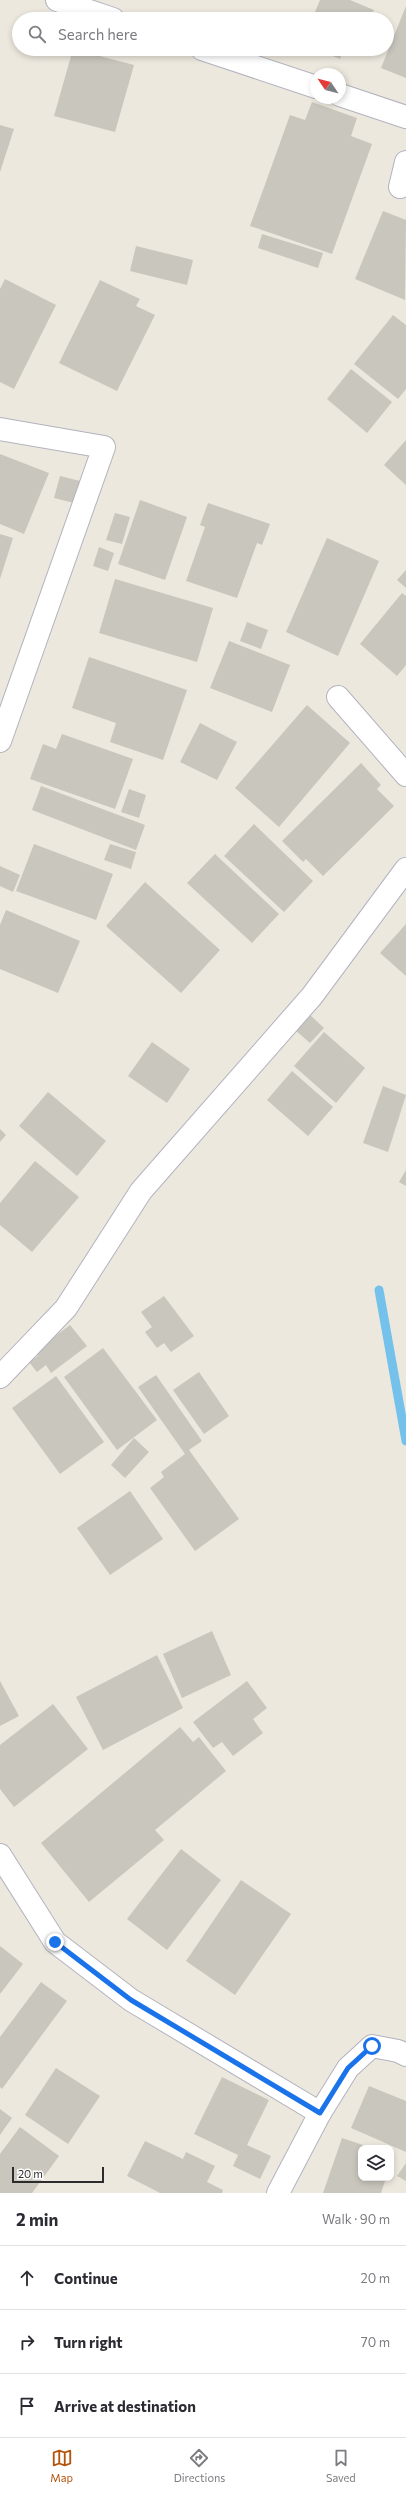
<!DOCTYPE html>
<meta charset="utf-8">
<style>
:root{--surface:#fff;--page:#f2f2f3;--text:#2b2b33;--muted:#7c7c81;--line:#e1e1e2;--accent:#b45309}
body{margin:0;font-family:Commissioner,sans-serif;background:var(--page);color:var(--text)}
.controls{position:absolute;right:12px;bottom:12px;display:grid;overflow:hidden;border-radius:8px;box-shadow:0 2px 6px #0003}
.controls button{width:36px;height:36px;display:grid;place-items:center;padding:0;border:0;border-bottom:1px solid var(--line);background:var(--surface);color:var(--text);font:20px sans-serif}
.compass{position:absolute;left:310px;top:68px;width:36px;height:36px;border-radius:50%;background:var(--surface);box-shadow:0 2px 6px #0003;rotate:305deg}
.scale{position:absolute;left:12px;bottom:10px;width:92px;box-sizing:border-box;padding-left:4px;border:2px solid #2c2c2c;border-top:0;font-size:11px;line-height:14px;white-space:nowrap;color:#2c2c2c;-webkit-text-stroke:3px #fff;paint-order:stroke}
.stop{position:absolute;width:12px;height:12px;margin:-9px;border:3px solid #1a73e8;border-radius:50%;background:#fff}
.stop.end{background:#1a73e8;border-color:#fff;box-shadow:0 1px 4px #0008}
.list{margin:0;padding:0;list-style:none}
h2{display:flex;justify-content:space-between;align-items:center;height:52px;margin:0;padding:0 16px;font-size:17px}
h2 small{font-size:13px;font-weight:400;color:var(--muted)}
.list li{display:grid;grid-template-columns:26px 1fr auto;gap:12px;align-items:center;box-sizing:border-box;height:64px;padding:0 16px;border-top:1px solid var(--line)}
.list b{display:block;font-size:15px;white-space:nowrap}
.list em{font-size:13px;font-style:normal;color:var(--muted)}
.icon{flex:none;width:22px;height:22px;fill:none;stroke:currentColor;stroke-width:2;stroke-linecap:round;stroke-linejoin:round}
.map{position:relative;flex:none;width:406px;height:2193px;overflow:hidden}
.search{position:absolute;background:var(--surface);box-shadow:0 2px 6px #0003;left:12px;right:12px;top:12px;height:44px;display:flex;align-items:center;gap:10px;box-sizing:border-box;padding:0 14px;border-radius:22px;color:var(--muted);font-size:15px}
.sheet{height:244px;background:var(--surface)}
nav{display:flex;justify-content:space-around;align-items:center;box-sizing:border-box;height:56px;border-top:1px solid var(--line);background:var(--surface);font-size:11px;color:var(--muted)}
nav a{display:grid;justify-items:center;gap:2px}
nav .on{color:var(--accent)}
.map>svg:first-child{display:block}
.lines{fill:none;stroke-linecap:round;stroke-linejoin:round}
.stream{stroke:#74c2ec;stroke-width:9}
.building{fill:#c9c6bd}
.minor-casing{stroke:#b2b3bf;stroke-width:24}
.minor{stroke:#fff;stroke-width:22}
.route{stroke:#1a73e8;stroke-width:5}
</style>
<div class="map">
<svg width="406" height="2193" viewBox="0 0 406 2193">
<rect width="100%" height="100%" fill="#ede8de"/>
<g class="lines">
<!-- stream -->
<polyline class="stream" points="379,1290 406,1441"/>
</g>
<!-- building -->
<g class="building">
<polygon points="320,0 350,0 374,10 370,19 312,19"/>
<polygon points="406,6 406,78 381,68"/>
<polygon points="73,49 134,65 115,132 54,116"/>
<polygon points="316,49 357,49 354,56 343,51 340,59"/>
<polygon points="312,102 357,118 351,136 372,144 332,254 250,226 290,115 305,120"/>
<polygon points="0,125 14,129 0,172"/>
<polygon points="383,211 406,220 405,300 355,279"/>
<polygon points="262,234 323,253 318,268 258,248"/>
<polygon points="136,246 193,260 187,285 130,271"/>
<polygon points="5,279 56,305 14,389 0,382 0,289"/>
<polygon points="100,280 140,299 136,306 155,315 117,391 59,363"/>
<polygon points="393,315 406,325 406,389 398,399 354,364"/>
<polygon points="351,369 392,402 367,433 327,399"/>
<polygon points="406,440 406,485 384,465"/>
<polygon points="0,454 49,473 24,534 0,524"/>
<polygon points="60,476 80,481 74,503 54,498"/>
<polygon points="140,500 187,517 165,580 118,564"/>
<polygon points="208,503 270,524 262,545 257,543 237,598 186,581 205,527 200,525"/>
<polygon points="115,513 130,517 122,544 106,540"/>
<polygon points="0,534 13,538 0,579"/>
<polygon points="327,538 379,561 338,656 286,632"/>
<polygon points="99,547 114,553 108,571 93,566"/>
<polygon points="406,570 406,588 397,580"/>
<polygon points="115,579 213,608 197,662 99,633"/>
<polygon points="402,593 406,596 406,665 397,676 360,644"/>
<polygon points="247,622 268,630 261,649 240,641"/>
<polygon points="229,641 290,665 272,712 210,688"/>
<polygon points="89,657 187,690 163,760 110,742 116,723 72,708"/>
<polygon points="307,705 350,743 279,827 235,788"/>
<polygon points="200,723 237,742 217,780 180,762"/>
<polygon points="62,734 133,759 115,809 30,779 43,744 56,749"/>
<polygon points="361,763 381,785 377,789 394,806 323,876 306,859 303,862 282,841"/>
<polygon points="41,786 145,825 136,850 32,810"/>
<polygon points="129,789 146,795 139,818 121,812"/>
<polygon points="254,824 313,881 284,912 224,856"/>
<polygon points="34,844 113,874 96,920 16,891"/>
<polygon points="110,844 136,852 131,869 104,860"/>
<polygon points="215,854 279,914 252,943 187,883"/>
<polygon points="0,866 20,875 13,892 0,886"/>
<polygon points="145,882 220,950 181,993 106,926"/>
<polygon points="6,910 80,941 58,993 0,969 0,925"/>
<polygon points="406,924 406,976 380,953"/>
<polygon points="308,1013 324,1028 310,1043 294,1029"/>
<polygon points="324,1032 365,1068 336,1103 294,1066"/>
<polygon points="152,1042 190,1069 167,1103 128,1076"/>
<polygon points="292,1071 333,1107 308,1136 267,1100"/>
<polygon points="383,1086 406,1095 388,1152 363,1143"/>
<polygon points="48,1092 106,1141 77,1176 19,1126"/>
<polygon points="0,1129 6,1135 0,1142"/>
<polygon points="35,1161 79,1197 32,1252 0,1225 0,1203"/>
<polygon points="406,1170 406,1186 399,1182"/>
<polygon points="164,1296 194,1336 171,1352 164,1343 157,1348 145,1332 152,1327 141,1312"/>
<polygon points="70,1325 87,1346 51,1373 46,1365 37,1372 29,1362 38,1356 35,1351"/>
<polygon points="103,1348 157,1420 117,1450 64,1377"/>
<polygon points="199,1372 229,1416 204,1434 173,1390"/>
<polygon points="156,1375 202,1441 189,1450 239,1519 195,1551 150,1488 164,1477 161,1472 185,1454 138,1387"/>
<polygon points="56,1376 104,1442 60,1474 12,1408"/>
<polygon points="134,1438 149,1452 125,1478 111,1465"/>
<polygon points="130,1491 163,1539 110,1575 77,1528"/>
<polygon points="212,1631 231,1675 182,1698 163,1654"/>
<polygon points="157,1655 183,1708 103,1750 76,1697"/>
<polygon points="0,1681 19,1716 0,1726"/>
<polygon points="247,1681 267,1708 253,1719 263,1733 233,1756 222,1742 213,1748 193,1722"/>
<polygon points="53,1704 88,1749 14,1807 0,1789 0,1745"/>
<polygon points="180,1727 193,1742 199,1737 226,1771 155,1830 164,1840 89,1902 41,1843"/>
<polygon points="181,1849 221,1880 167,1950 127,1919"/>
<polygon points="241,1880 291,1914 235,1995 186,1961"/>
<polygon points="0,1946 23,1964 0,1994"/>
<polygon points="41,1982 67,2001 2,2089 0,2087 0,2037"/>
<polygon points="56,2068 100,2096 68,2144 25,2115"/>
<polygon points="222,2077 269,2100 247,2145 271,2156 260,2179 233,2166 238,2155 194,2134"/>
<polygon points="369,2086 406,2101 406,2152 351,2128"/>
<polygon points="0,2109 12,2118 0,2135"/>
<polygon points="20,2127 59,2156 32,2193 0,2193 0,2154"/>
<polygon points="342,2138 372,2148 361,2148 361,2178 386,2178 381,2193 323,2193"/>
<polygon points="145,2141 183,2159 186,2152 215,2166 207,2182 223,2190 222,2193 160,2193 127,2176"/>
<polygon points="406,2163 406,2181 397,2176"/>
</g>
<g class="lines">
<!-- minor casing -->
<g class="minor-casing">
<g id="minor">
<polyline points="57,0 113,19"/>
<polyline points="202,49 316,87"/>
<polyline points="340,95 406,117"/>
<polyline points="400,187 406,162"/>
<polyline points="0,429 104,447 0,741"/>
<polyline points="338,697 406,775"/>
<polyline points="0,1377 66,1308 141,1191 312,996 406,869"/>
<polyline points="0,1855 55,1942 131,2000 320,2113"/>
<polyline points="278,2193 320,2113 348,2068 372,2046 398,2051 406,2055"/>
</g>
</g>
<!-- minor -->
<use href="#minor" class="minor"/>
</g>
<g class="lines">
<!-- route -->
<polyline class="route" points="55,1942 131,2000 320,2113 348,2068 372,2046"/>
</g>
</svg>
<div class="controls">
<button><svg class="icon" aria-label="layers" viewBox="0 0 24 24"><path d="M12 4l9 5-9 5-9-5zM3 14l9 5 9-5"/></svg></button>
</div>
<svg class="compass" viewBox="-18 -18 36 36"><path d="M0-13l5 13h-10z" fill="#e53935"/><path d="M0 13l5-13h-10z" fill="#7c7c81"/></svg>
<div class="scale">20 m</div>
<div class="stop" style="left:372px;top:2046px"></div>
<div class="stop end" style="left:55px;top:1942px"></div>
<div class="search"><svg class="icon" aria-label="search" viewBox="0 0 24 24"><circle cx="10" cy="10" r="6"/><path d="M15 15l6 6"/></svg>Search here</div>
</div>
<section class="sheet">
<h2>2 min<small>Walk · 90 m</small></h2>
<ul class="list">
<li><svg class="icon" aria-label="ahead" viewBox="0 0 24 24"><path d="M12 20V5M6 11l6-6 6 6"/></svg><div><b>Continue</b></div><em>20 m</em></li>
<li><svg class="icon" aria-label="right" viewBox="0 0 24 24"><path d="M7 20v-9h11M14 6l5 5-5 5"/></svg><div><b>Turn right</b></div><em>70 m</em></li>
<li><svg class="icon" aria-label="arrive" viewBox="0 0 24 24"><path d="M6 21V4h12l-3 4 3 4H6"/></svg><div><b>Arrive at destination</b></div></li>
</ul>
</section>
<nav>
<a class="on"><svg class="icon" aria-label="map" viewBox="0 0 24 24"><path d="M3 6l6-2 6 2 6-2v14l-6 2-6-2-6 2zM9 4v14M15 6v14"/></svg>Map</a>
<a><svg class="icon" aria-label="directions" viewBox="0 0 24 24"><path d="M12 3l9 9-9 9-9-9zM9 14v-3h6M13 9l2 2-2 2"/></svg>Directions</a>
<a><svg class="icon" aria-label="saved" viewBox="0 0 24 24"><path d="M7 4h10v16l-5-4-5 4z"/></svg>Saved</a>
</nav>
